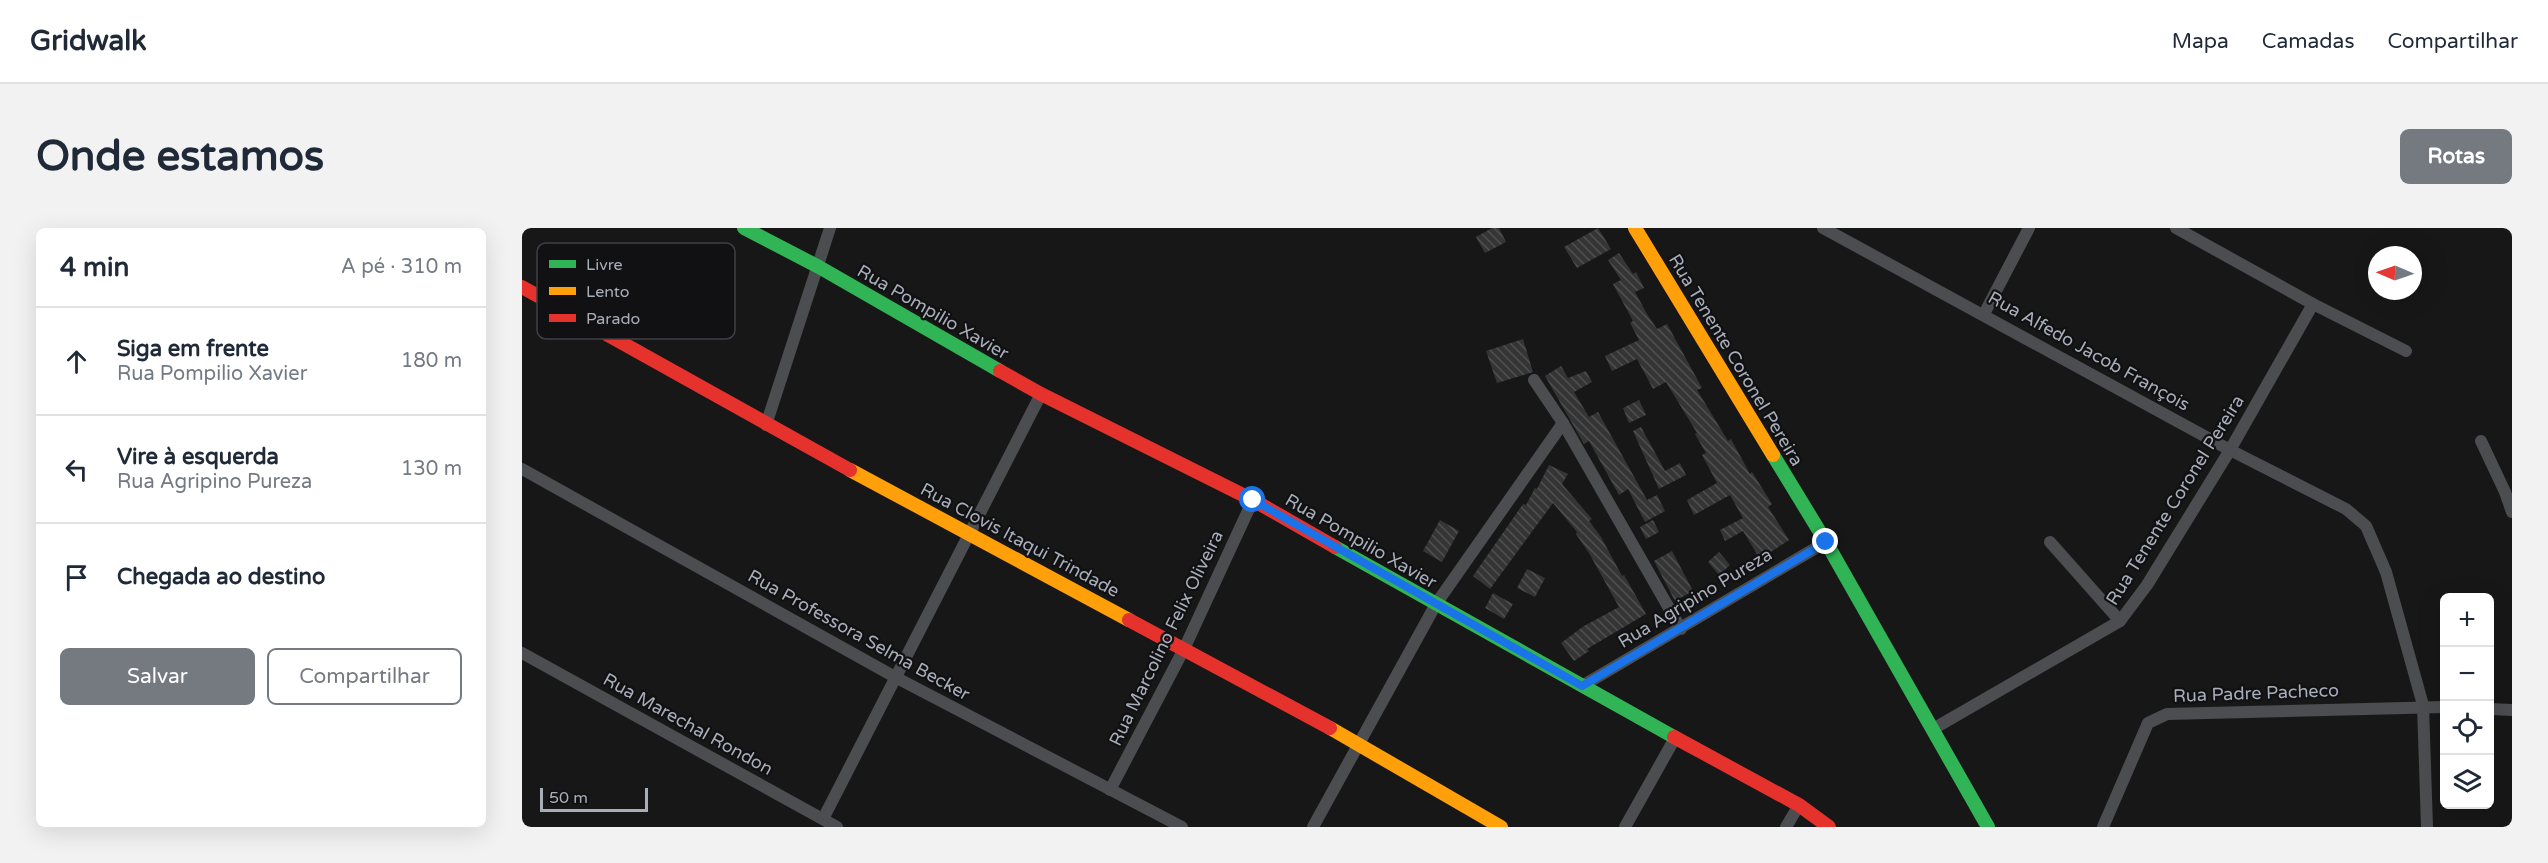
<!DOCTYPE html>
<html lang="pt">
<meta charset="utf-8">
<style>
:root{--surface:#fff;--page:#f2f2f3;--text:#1f2937;--muted:#747a83;--line:#e0e1e3;--accent:#757980}
body{margin:0;font-family:"Varela Round",sans-serif;background:var(--page);color:var(--text)}
.controls{position:absolute;right:18px;bottom:18px;display:grid;overflow:hidden;border-radius:9px;box-shadow:0 6px 24px #0002}
.controls button{width:54px;height:54px;display:grid;place-items:center;padding:0;border:0;border-bottom:2px solid var(--line);background:var(--surface);color:var(--text);font:30px sans-serif}
.compass{position:absolute;left:1846px;top:18px;width:54px;height:54px;border-radius:50%;background:var(--surface);box-shadow:0 6px 24px #0002;rotate:272deg}
.scale{position:absolute;left:18px;bottom:15px;width:108px;box-sizing:border-box;padding-left:6px;border:3px solid #a8aeb9;border-top:0;font-size:16px;line-height:21px;white-space:nowrap;color:#a8aeb9;-webkit-text-stroke:4px #111113;paint-order:stroke}
.stop{position:absolute;width:18px;height:18px;margin:-14px;border:4px solid #1a73e8;border-radius:50%;background:#fff}
.stop.end{background:#1a73e8;border-color:#fff;box-shadow:0 2px 6px #0008}
.list{margin:0;padding:0;list-style:none}
h2{display:flex;justify-content:space-between;align-items:center;height:78px;margin:0;padding:0 24px;font-size:26px}
h2 small{font-size:20px;font-weight:400;color:var(--muted)}
.list li{display:grid;grid-template-columns:39px 1fr auto;gap:18px;align-items:center;box-sizing:border-box;height:108px;padding:0 24px;border-top:2px solid var(--line)}
.list b{display:block;font-size:22px;white-space:nowrap}
.list p{margin:0;font-size:20px;white-space:nowrap;color:var(--muted)}
.list em{font-size:20px;font-style:normal;color:var(--muted)}
.actions{display:flex;gap:12px;padding:18px 24px}
.actions a{flex:1;padding:14px 0;border:2px solid var(--accent);border-radius:9px;text-align:center;font-size:21px;color:var(--accent)}
.actions .main{background:var(--accent);color:#fff}
.icon{flex:none;width:33px;height:33px;fill:none;stroke:currentColor;stroke-width:2;stroke-linecap:round;stroke-linejoin:round}
.map{position:relative;flex:none;width:1990px;height:599px;overflow:hidden;border-radius:9px}
header{display:flex;align-items:center;gap:36px;box-sizing:border-box;height:84px;padding:0 30px;background:var(--surface);border-bottom:2px solid var(--line)}
header strong{font-size:28px}
nav{display:flex;gap:33px;margin-inline-start:auto;font-size:21px}
.intro{display:flex;align-items:center;justify-content:space-between;box-sizing:border-box;height:144px;padding:0 36px}
h1{margin:0;font-size:42px}
.button{padding:15px 27px;border-radius:9px;background:var(--accent);color:#fff;font-size:21px;font-weight:700}
main{display:flex;gap:36px;padding:0 36px}
aside{flex:1;background:var(--surface);border-radius:9px;box-shadow:0 6px 24px #0002}
.map>svg:first-child{display:block}
.building{fill:url(#building-back-hatch)}
.lines{fill:none;stroke-linecap:round;stroke-linejoin:round}
.street{stroke:#4b4d50;stroke-width:12}
.fast{stroke:#30b455;stroke-width:14}
.slow{stroke:#ff9f0a;stroke-width:14}
.jam{stroke:#e5322d;stroke-width:14}
.route{stroke:#1a73e8;stroke-width:8}
.labels{text-anchor:middle;stroke-width:4.5;stroke-linejoin:round;paint-order:stroke}
.street-label{font-size:18px;fill:#a8aeb9;stroke:#111113}
.key{fill:#111113;stroke:#3e4045;stroke-width:1.5}
.key-label{font-size:16px;fill:#a8aeb9}
</style>
<header>
<strong>Gridwalk</strong>
<nav><a>Mapa</a><a>Camadas</a><a>Compartilhar</a></nav>
</header>
<div class="intro"><h1>Onde estamos</h1><a class="button">Rotas</a></div>
<main>
<aside>
<h2>4 min<small>A pé · 310 m</small></h2>
<ul class="list">
<li><svg class="icon" aria-label="ahead" viewBox="0 0 24 24"><path d="M12 20V5M6 11l6-6 6 6"/></svg><div><b>Siga em frente</b><p>Rua Pompilio Xavier</p></div><em>180 m</em></li>
<li><svg class="icon" aria-label="left" viewBox="0 0 24 24"><path d="M17 20v-9H6M10 6l-5 5 5 5"/></svg><div><b>Vire à esquerda</b><p>Rua Agripino Pureza</p></div><em>130 m</em></li>
<li><svg class="icon" aria-label="arrive" viewBox="0 0 24 24"><path d="M6 21V4h12l-3 4 3 4H6"/></svg><div><b>Chegada ao destino</b></div></li>
</ul>
<div class="actions"><a class="main">Salvar</a><a>Compartilhar</a></div>
</aside>
<div class="map">
<svg width="1990" height="599" viewBox="0 0 1990 599">
<defs>
<pattern id="building-back-hatch" width="6" height="6" patternUnits="userSpaceOnUse" patternTransform="scale(1.5)"><rect width="6" height="6" fill="#353536"/><path d="M-1 5l2 2M0 0l6 6M5-1l2 2" fill="none" stroke="#4f5051"/></pattern>
</defs>
<rect width="100%" height="100%" fill="#171717"/>
<!-- building -->
<g class="building">
<polygon points="970,0 977,0 984,14 963,25 954,9"/>
<polygon points="1076,0 1089,21 1055,40 1042,19"/>
<polygon points="1097,25 1111,46 1114,44 1122,60 1113,64 1125,86 1135,101 1145,96 1180,160 1175,162 1206,213 1209,211 1228,246 1230,244 1250,276 1246,279 1267,312 1238,331 1221,303 1203,313 1198,302 1221,290 1208,267 1172,287 1165,272 1195,255 1180,227 1184,225 1173,206 1175,205 1144,154 1131,161 1115,131 1090,143 1083,128 1117,112 1108,95 1111,93 1091,56 1099,52 1086,32"/>
<polygon points="1001,111 1011,144 975,155 964,123"/>
<polygon points="1039,138 1046,150 1064,143 1070,154 1052,164 1067,189 1076,184 1125,272 1135,267 1143,283 1123,294 1106,261 1097,267 1067,213 1062,216 1023,148"/>
<polygon points="1117,172 1124,187 1107,195 1101,180"/>
<polygon points="1119,199 1143,243 1158,235 1164,247 1137,261 1111,203"/>
<polygon points="1027,237 1046,246 1040,256 1070,291 1067,293 1079,309 1100,348 1102,347 1124,386 1065,421 1067,423 1052,433 1039,415 1062,398 1097,379 1067,325 1054,306 1055,304 1031,275 968,361 951,348 1001,276 1004,277 1013,260 1015,261"/>
<polygon points="918,292 937,303 920,334 901,323"/>
<polygon points="1131,292 1137,304 1124,311 1118,299"/>
<polygon points="1150,323 1171,363 1153,373 1132,333"/>
<polygon points="1197,324 1208,337 1197,347 1186,334"/>
<polygon points="1005,341 1023,350 1013,369 995,360"/>
<polygon points="971,365 991,376 982,391 963,380"/>
</g>
<g class="lines">
<!-- street -->
<g class="street">
<polyline points="1301,0 1708,222 1824,281 1844,298 1864,344 1901,477 1905,599"/>
<polyline points="1654,0 1791,76 1884,123"/>
<polyline points="1462,86 1507,0"/>
<polyline points="1012,152 1041,195 1159,401"/>
<polyline points="244,197 308,0"/>
<polyline points="1959,213 1983,264 1990,284"/>
<polyline points="0,241 373,449 660,599"/>
<polyline points="1528,314 1598,393"/>
<polyline points="0,425 315,599"/>
<polyline points="1060,458 1304,314"/>
<polyline points="1968,481 1990,482"/>
<polyline points="1411,501 1598,393 1625,357 1708,222 1791,76"/>
<polyline points="588,562 662,421 731,272"/>
<polyline points="301,591 519,166"/>
<polyline points="791,599 914,376 1041,195"/>
<polyline points="1103,599 1153,510"/>
<polyline points="1264,599 1277,577"/>
<polyline points="1581,599 1626,495 1645,486 1922,479"/>
</g>
<!-- fast -->
<g class="fast">
<polyline points="222,0 297,39 478,143"/>
<polyline points="1251,227 1304,314 1466,599"/>
<polyline points="813,319 1152,509"/>
</g>
<!-- slow -->
<g class="slow">
<polyline points="1113,0 1251,227"/>
<polyline points="328,242 607,392"/>
<polyline points="808,500 979,599"/>
</g>
<!-- jam -->
<g class="jam">
<polyline points="0,59 328,242"/>
<polyline points="478,143 519,166 731,272 813,319"/>
<polyline points="607,392 808,500"/>
<polyline points="1152,509 1277,577 1307,599"/>
</g>
</g>
<g class="lines">
<!-- route -->
<polyline class="route" points="731,272 1060,458 1304,314"/>
</g>
<g class="labels">
<!-- street labels -->
<g class="street-label">
<text transform="translate(411 84) rotate(30)" y="6">Rua Pompilio Xavier</text>
<text transform="translate(1567 123) rotate(29)" y="6">Rua Alfedo Jacob François</text>
<text transform="translate(1214 132) rotate(59)" y="6">Rua Tenente Coronel Pereira</text>
<text transform="translate(1653 272) rotate(-58)" y="6">Rua Tenente Coronel Pereira</text>
<text transform="translate(498 312) rotate(28)" y="6">Rua Clovis Itaqui Trindade</text>
<text transform="translate(839 313) rotate(30)" y="6">Rua Pompilio Xavier</text>
<text transform="translate(1173 370) rotate(-31)" y="6">Rua Agripino Pureza</text>
<text transform="translate(337 407) rotate(29)" y="6">Rua Professora Selma Becker</text>
<text transform="translate(644 410) rotate(-64)" y="6">Rua Marcolino Felix Oliveira</text>
<text transform="translate(1734 465) rotate(-2)" y="6">Rua Padre Pacheco</text>
<text transform="translate(166 496) rotate(29)" y="6">Rua Marechal Rondon</text>
</g>
</g>
<!-- legend -->
<rect x="15" y="15" width="198" height="96" rx="9" class="key"/>
<rect x="27" y="32" width="27" height="8" fill="#30b455"/>
<rect x="27" y="59" width="27" height="8" fill="#ff9f0a"/>
<rect x="27" y="86" width="27" height="8" fill="#e5322d"/>
<g class="key-label">
<text x="64" y="42">Livre</text>
<text x="64" y="69">Lento</text>
<text x="64" y="96">Parado</text>
</g>
</svg>
<div class="controls">
<button>+</button>
<button>−</button>
<button><svg class="icon" aria-label="locate" viewBox="0 0 24 24"><circle cx="12" cy="12" r="6"/><path d="M12 2v4M12 18v4M2 12h4M18 12h4"/></svg></button>
<button><svg class="icon" aria-label="layers" viewBox="0 0 24 24"><path d="M12 4l9 5-9 5-9-5zM3 14l9 5 9-5"/></svg></button>
</div>
<svg class="compass" viewBox="-18 -18 36 36"><path d="M0-13l5 13h-10z" fill="#e53935"/><path d="M0 13l5-13h-10z" fill="#747a83"/></svg>
<div class="scale">50 m</div>
<div class="stop" style="left:731px;top:272px"></div>
<div class="stop end" style="left:1304px;top:314px"></div>
</div>
</main>
